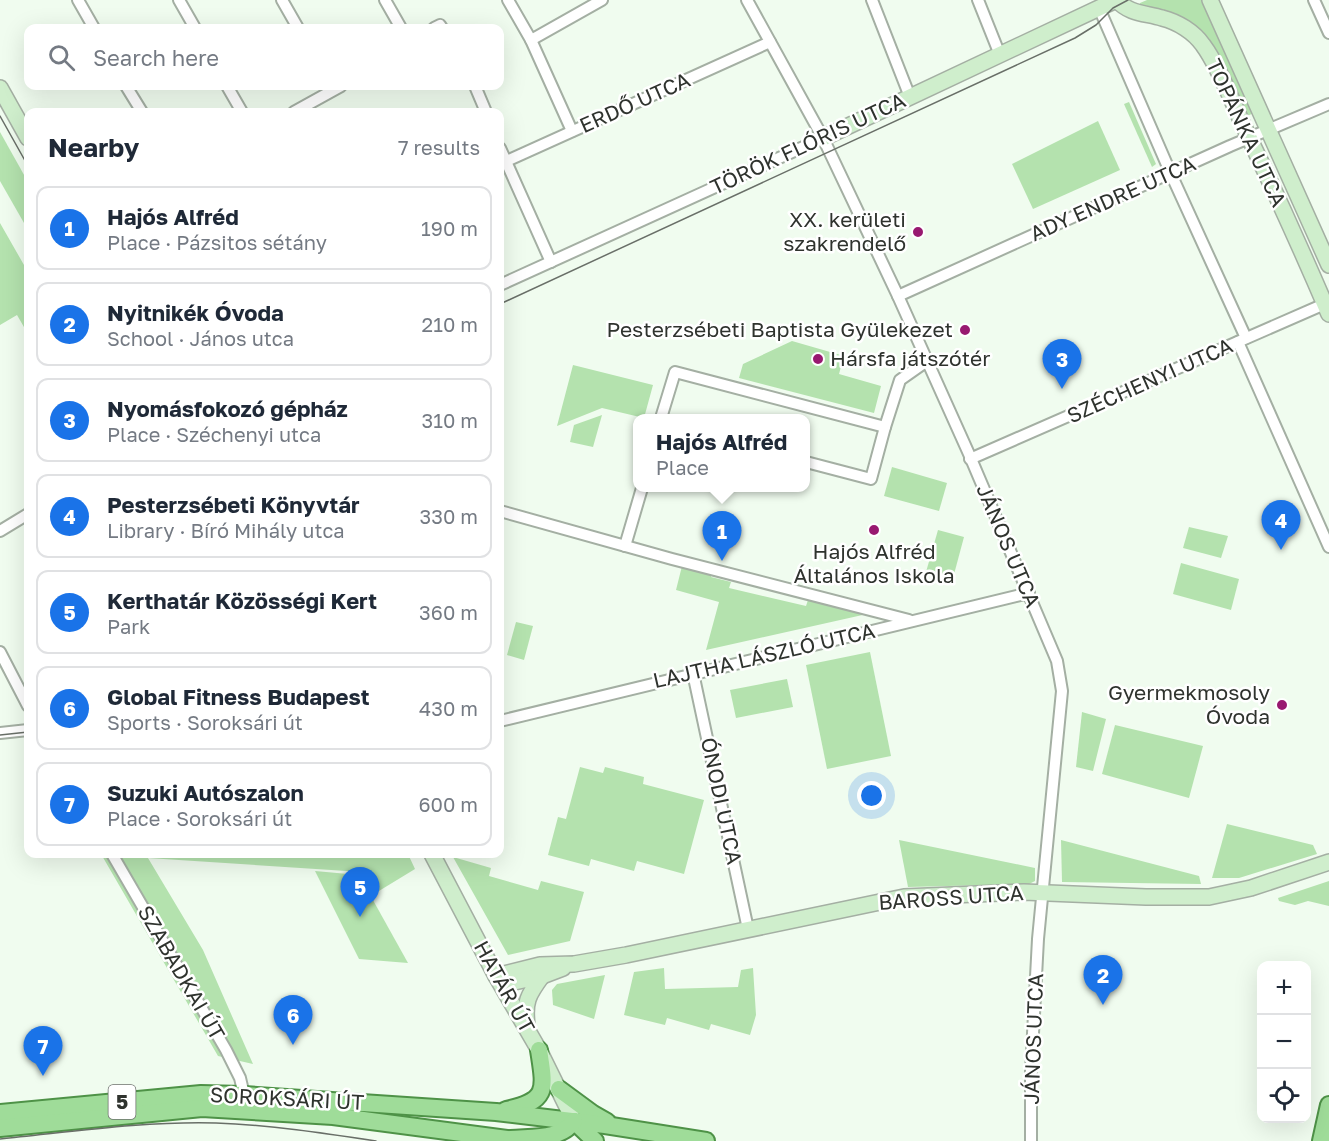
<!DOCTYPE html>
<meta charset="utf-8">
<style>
:root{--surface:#fff;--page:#f2f2f3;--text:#1f2937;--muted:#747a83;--line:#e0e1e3;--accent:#1a73e8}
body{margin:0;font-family:"Golos Text",sans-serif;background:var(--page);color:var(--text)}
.controls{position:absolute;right:18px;bottom:18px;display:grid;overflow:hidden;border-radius:12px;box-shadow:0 6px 24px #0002}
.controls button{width:54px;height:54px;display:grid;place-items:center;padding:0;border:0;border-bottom:2px solid var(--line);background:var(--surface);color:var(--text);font:30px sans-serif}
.you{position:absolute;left:872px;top:796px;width:21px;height:21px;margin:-15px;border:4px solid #fff;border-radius:50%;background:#1a73e8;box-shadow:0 0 0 9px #1a73e833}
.badge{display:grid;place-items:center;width:39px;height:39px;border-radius:50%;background:var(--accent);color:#fff;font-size:20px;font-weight:700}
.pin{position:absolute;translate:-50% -50px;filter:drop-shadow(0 2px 3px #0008)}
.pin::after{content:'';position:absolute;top:32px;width:21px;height:18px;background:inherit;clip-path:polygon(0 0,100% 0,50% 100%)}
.popup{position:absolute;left:633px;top:414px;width:177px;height:78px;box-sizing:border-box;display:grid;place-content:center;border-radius:12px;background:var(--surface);filter:drop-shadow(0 2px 4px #0005);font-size:20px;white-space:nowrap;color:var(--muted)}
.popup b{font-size:22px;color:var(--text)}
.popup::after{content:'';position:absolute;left:50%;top:100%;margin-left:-12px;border:12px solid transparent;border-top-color:var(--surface)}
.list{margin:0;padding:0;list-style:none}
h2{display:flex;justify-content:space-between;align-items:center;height:78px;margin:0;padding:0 24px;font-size:26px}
h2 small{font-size:20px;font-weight:400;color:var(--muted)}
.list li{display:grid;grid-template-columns:39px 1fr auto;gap:18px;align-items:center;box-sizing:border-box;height:84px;margin:0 12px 12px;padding:0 12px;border:2px solid var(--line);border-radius:12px}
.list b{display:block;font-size:22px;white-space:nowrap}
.list p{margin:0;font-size:20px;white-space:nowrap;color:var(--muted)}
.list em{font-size:20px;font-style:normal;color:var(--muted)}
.icon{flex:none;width:33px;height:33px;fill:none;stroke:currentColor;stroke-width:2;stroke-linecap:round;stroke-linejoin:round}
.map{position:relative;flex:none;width:1329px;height:1141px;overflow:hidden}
.search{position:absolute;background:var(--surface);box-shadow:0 6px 24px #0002;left:24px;top:24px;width:480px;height:66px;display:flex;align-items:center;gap:15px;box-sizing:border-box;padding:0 21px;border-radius:12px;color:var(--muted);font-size:22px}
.panel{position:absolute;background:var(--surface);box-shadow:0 6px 24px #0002;left:24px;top:108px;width:480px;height:750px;border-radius:12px}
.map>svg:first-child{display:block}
.green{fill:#b4e2ae}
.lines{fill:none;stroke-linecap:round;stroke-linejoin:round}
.street-casing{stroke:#a4afa3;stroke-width:14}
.secondary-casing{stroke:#a4afa3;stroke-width:18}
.primary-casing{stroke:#4e9247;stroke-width:20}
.street{stroke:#fff;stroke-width:10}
.secondary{stroke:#cfeecc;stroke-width:15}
.primary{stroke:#9fdc99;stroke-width:16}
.tram{stroke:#696f68;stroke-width:1.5}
.poi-dot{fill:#981970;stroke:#fff;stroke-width:2}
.labels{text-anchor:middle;stroke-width:5;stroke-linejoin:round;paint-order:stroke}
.shield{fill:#fff;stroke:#6d706d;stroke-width:1.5}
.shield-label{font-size:20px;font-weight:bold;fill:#2f332e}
.street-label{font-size:21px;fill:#2f332e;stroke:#fff}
.poi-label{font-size:21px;fill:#2f332e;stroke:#fff;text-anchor:end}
</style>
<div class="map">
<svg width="1329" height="1141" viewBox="0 0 1329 1141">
<rect width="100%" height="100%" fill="#f0fcef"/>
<!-- green -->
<g class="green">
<path d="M 1147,0 L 1203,0 L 1254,113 L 1247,116 C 1220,55 1215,18 1140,6 L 1140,3 Z"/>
<polygon points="1129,102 1156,164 1152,167 1124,104"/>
<polygon points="1098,121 1120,170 1033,209 1012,164"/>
<polygon points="0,132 28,182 28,230 0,181"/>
<polygon points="0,223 28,272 28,334 17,315 0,325"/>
<polygon points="792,341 844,356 839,374 881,386 874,413 739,378 743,364"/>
<polygon points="573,365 653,385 644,418 602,408 557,426"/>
<polygon points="602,415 593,447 570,442 574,425"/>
<polygon points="892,467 947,483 939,511 884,496"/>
<polygon points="1189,527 1228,536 1221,558 1183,548"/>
<polygon points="938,530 964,537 953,578 926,572"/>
<polygon points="1181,563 1239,579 1231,610 1173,594"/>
<polygon points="682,566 712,573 711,577 731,582 729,588 806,606 808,600 867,614 706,650 719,602 676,590"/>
<polygon points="516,622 533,626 524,660 507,655"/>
<polygon points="870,652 891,756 827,769 806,665"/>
<polygon points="787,679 793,707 736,718 730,690"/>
<polygon points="1082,712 1106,719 1093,771 1076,767"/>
<polygon points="1115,725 1203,746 1189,798 1102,774"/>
<polygon points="580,767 603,773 605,767 644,777 643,784 704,800 684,874 637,861 634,871 591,859 589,866 548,855 558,817 566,819"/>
<polygon points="1227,824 1313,845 1317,854 1239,878 1212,878"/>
<polygon points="899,840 1035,868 1035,881 1029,884 908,887"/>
<polygon points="1061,840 1199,876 1201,884 1062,882"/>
<polygon points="101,854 408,854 415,869 374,894 362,872 148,858 203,950 253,1064 218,1056"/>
<polygon points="453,857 491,868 489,876 538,890 541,881 584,892 570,941 508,955"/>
<polygon points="315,871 359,875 408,963 359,959"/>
<polygon points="1329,881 1329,906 1308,901 1295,905 1279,901 1278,898"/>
<polygon points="664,968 665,989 738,987 741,970 753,968 756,1015 750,1035 711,1024 709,1030 667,1018 665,1025 624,1015 634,972"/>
<polygon points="605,975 594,1019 553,1005 552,990 557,984"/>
</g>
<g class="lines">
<!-- street casing -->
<g class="street-casing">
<g id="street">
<polyline points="78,0 94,28"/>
<polyline points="179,0 195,28"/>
<polyline points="282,0 298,28"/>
<polyline points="385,0 401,28"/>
<polyline points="508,0 531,40 572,131"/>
<polyline points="747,0 823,138 898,296 969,454 1057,661 1062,691 1038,939 1031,1071 1031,1141"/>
<polyline points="872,0 910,97"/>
<polyline points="978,0 1000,55"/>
<polyline points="1314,0 1329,33"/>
<polyline points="1099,8 1171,174 1246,338"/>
<polyline points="434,28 440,25 442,28"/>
<polyline points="531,40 602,0"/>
<polyline points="126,86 142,112"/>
<polyline points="227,86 242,112"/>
<polyline points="475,86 486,112"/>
<polyline points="294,112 341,86"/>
<polyline points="500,148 551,262"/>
<polyline points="500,164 770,42"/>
<polyline points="500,285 823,138"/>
<polyline points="898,296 1230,146 1329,104"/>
<polyline points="1238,342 1329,547"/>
<polyline points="661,418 675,372 885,427 871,479 806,462"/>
<polyline points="885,427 900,380 927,361"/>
<polyline points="970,459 1329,302"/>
<polyline points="500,511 672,559 909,620"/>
<polyline points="0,531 28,514"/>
<polyline points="625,546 642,488"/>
<polyline points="0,652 28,706"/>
<polyline points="693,673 748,929"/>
<polyline points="500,721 1029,593"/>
<polyline points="0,733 28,730"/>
<polyline points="112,854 226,1050 240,1078 244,1095"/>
</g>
</g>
<!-- secondary casing -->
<g class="secondary-casing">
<g id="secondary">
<path d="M 1117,0 C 1129,14 1146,13 1162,18 C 1178,22 1194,32 1203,45 C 1218,65 1233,103 1244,127 C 1274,189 1302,251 1329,314"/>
<polyline points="1210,0 1329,265"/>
<polyline points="0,88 28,138"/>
<polyline points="823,138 1116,0"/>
<polyline points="432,854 496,976 539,1050 574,1121"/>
<polyline points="496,976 540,965 574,964 626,955 904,897 1024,892 1146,897 1209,897 1251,888 1329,862"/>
<polyline points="505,984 542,976 563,968"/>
<path d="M 527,1025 C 524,1002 528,995 542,976"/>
</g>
</g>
<!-- primary casing -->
<g class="primary-casing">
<g id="primary">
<polyline points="559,1089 593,1114 607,1122"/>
<path d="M 506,1110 C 549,1101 545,1089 539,1050"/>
<polyline points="0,1113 201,1094 244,1095 496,1112 605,1125 706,1141"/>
<polyline points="574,1121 595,1141"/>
<polyline points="0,1128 202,1108 333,1116 522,1141"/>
<path d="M 511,1139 C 533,1137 561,1140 574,1121"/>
<polyline points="1321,1141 1329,1105"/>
</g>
</g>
<!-- street -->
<use href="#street" class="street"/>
<!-- secondary -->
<use href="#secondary" class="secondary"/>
<!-- primary -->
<use href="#primary" class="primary"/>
<!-- tram -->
<g class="tram">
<polyline points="0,116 28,166"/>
<polyline points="500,304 1075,38 1096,25 1113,8 1128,0"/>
<polyline points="0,735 28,732"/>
<path d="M 0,1139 C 71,1132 144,1121 216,1123 C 270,1125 323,1133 376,1141"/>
</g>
</g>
<!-- markers -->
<g class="poi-dot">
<circle cx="918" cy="232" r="6"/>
<circle cx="965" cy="330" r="6"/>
<circle cx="818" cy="359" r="6"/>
<circle cx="874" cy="530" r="6"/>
<circle cx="1282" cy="705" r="6"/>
</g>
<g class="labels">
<!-- shield labels -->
<rect class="shield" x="108.5" y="1085" width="27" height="34" rx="4.5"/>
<g class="shield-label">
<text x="122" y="1109">5</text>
</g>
<!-- street labels -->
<g class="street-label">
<text transform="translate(635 103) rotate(-24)" y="7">ERDŐ UTCA</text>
<text transform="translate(1246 133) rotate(65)" y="7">TOPÁNKA UTCA</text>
<text transform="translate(808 144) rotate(-25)" y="7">TÖRÖK FLÓRIS UTCA</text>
<text transform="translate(1113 199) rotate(-24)" y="7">ADY ENDRE UTCA</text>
<text transform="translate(1150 381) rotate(-24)" y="7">SZÉCHENYI UTCA</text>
<text transform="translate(1008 546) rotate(67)" y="7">JÁNOS UTCA</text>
<text transform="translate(764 656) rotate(-13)" y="7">LAJTHA LÁSZLÓ UTCA</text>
<text transform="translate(721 801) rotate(78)" y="7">ÓNODI UTCA</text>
<text transform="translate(951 898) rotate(-4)" y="7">BAROSS UTCA</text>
<text transform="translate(181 973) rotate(60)" y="7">SZABADKAI ÚT</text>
<text transform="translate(504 987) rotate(61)" y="7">HATÁR ÚT</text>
<text transform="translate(1034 1039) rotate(-88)" y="7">JÁNOS UTCA</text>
<text transform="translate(287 1099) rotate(3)" y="7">SOROKSÁRI ÚT</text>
</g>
<!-- poi labels -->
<g class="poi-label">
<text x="906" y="227">XX. kerületi<tspan x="906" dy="24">szakrendelő</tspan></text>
<text x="953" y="337">Pesterzsébeti Baptista Gyülekezet</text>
<text x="830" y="366" text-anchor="start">Hársfa játszótér</text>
<text x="874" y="559" text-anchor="middle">Hajós Alfréd<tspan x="874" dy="24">Általános Iskola</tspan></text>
<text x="1270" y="700">Gyermekmosoly<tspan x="1270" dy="24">Óvoda</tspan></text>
</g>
</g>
</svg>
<div class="controls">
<button>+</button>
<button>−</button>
<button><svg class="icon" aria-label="locate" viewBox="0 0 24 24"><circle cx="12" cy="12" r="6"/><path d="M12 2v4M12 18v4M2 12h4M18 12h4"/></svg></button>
</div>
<div class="you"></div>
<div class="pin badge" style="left:722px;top:561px">1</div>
<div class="popup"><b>Hajós Alfréd</b>Place</div>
<div class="pin badge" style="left:1103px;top:1005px">2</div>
<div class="pin badge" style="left:1062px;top:389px">3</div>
<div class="pin badge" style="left:1281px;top:550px">4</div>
<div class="pin badge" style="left:360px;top:917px">5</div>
<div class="pin badge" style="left:293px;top:1045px">6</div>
<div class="pin badge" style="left:43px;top:1076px">7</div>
<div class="search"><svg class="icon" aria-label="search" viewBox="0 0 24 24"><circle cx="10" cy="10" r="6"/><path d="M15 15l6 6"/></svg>Search here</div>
<section class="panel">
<h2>Nearby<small>7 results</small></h2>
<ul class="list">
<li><span class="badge">1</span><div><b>Hajós Alfréd</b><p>Place · Pázsitos sétány</p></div><em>190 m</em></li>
<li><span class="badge">2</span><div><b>Nyitnikék Óvoda</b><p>School · János utca</p></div><em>210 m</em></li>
<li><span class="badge">3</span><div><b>Nyomásfokozó gépház</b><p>Place · Széchenyi utca</p></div><em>310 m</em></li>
<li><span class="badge">4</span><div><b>Pesterzsébeti Könyvtár</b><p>Library · Bíró Mihály utca</p></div><em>330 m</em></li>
<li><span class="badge">5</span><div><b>Kerthatár Közösségi Kert</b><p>Park</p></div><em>360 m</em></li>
<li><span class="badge">6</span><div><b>Global Fitness Budapest</b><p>Sports · Soroksári út</p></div><em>430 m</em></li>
<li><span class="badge">7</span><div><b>Suzuki Autószalon</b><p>Place · Soroksári út</p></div><em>600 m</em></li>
</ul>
</section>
</div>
